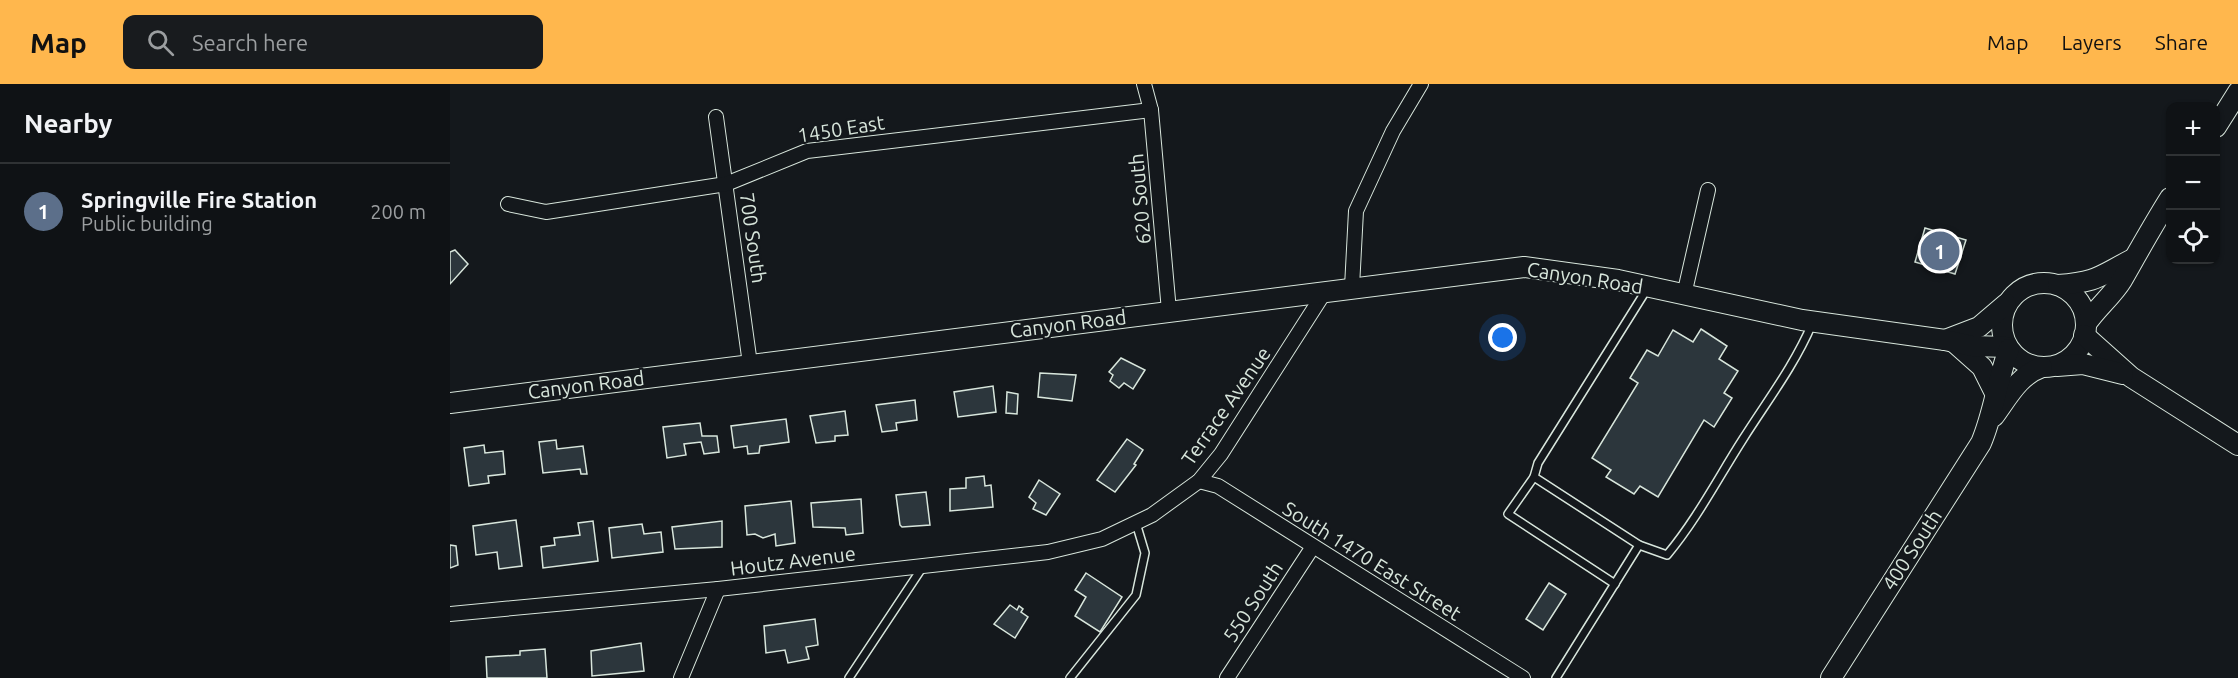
<!DOCTYPE html>
<meta charset="utf-8">
<style>
:root{--surface:#0f1215;--page:#181b1e;--text:#f1f3f6;--muted:#9b9ea0;--line:#2f3234;--accent:#ffb74d}
body{margin:0;font-family:Ubuntu,sans-serif;background:var(--page);color:var(--text)}
.controls{position:absolute;right:18px;top:18px;display:grid;overflow:hidden;border-radius:12px;box-shadow:0 2px 4px #0004}
.controls button{width:54px;height:54px;display:grid;place-items:center;padding:0;border:0;border-bottom:2px solid var(--line);background:var(--surface);color:var(--text);font:30px sans-serif}
.you{position:absolute;left:1053px;top:254px;width:21px;height:21px;margin:-15px;border:4px solid #fff;border-radius:50%;background:#1a73e8;box-shadow:0 0 0 9px #1a73e833}
.badge{display:grid;place-items:center;width:39px;height:39px;border-radius:50%;background:var(--accent);color:#fff;font-size:20px;font-weight:700}
.pin{position:absolute;translate:-50% -50%;border:3px solid #fff;box-shadow:0 2px 6px #0006}
.list{margin:0;padding:0;list-style:none}
h2{display:flex;justify-content:space-between;align-items:center;height:78px;margin:0;padding:0 24px;font-size:26px}
h2 small{font-size:20px;font-weight:400;color:var(--muted)}
.list li{display:grid;grid-template-columns:39px 1fr auto;gap:18px;align-items:center;box-sizing:border-box;height:96px;padding:0 24px;border-top:2px solid var(--line)}
.list b{display:block;font-size:22px;white-space:nowrap}
.list p{margin:0;font-size:20px;white-space:nowrap;color:var(--muted)}
.list em{font-size:20px;font-style:normal;color:var(--muted)}
.icon{flex:none;width:33px;height:33px;fill:none;stroke:currentColor;stroke-width:2;stroke-linecap:round;stroke-linejoin:round}
.map{position:relative;flex:none;width:1788px;height:594px;overflow:hidden}
header{display:flex;align-items:center;gap:36px;box-sizing:border-box;height:84px;padding:0 30px;background:var(--accent);color:#111}
header strong{font-size:28px}
nav{display:flex;gap:33px;margin-inline-start:auto;font-size:21px}
.search{width:420px;height:54px;background:var(--page);display:flex;align-items:center;gap:15px;box-sizing:border-box;padding:0 21px;border-radius:12px;color:var(--muted);font-size:22px}
main{display:flex}
aside{flex:1;background:var(--surface)}
.map>svg:first-child{display:block}
.building{fill:#2c363c;stroke:#d8e6dc;stroke-width:1.5}
.lines{fill:none;stroke-linecap:round;stroke-linejoin:round}
.lane-casing{stroke:#d8e6dc;stroke-width:10}
.street-casing{stroke:#d8e6dc;stroke-width:16}
.secondary-casing{stroke:#d8e6dc;stroke-width:22}
.lane{stroke:#14181c;stroke-width:7}
.street{stroke:#14181c;stroke-width:14}
.secondary{stroke:#14181c;stroke-width:20}
.labels{text-anchor:middle;stroke-width:4.5;stroke-linejoin:round;paint-order:stroke}
.street-label{font-size:20px;fill:#d8e6dc;stroke:#14181c}
</style>
<header>
<strong>Map</strong>
<div class="search"><svg class="icon" aria-label="search" viewBox="0 0 24 24"><circle cx="10" cy="10" r="6"/><path d="M15 15l6 6"/></svg>Search here</div>
<nav><a>Map</a><a>Layers</a><a>Share</a></nav>
</header>
<main>
<aside>
<h2>Nearby<small></small></h2>
<ul class="list">
<li><span class="badge" style="background:#5c6f8a">1</span><div><b>Springville Fire Station</b><p>Public building</p></div><em>200 m</em></li>
</ul>
</aside>
<div class="map">
<svg width="1788" height="594" viewBox="0 0 1788 594">
<rect width="100%" height="100%" fill="#14181c"/>
<!-- building -->
<g class="building">
<polygon points="1475,144 1516,156 1505,190 1465,178"/>
<polygon points="5,166 18,180 0,200 0,168"/>
<polygon points="1251,245 1277,262 1269,275 1288,287 1274,309 1282,314 1264,343 1254,336 1208,413 1190,402 1184,410 1156,393 1161,386 1142,374 1188,299 1180,294 1197,266 1208,272 1223,246 1243,258"/>
<polygon points="671,274 695,286 683,305 674,299 669,304 660,297 663,291 659,288"/>
<polygon points="590,289 626,291 622,317 588,313"/>
<polygon points="543,302 546,328 508,333 504,308"/>
<polygon points="557,308 568,310 567,330 556,329"/>
<polygon points="465,316 467,336 446,339 447,346 432,348 426,321"/>
<polygon points="395,327 398,351 385,352 385,357 366,359 360,332"/>
<polygon points="336,335 339,358 310,362 309,369 298,370 297,362 284,364 281,342"/>
<polygon points="250,339 252,352 267,352 269,368 254,370 251,358 234,360 236,371 217,374 213,343"/>
<polygon points="677,355 693,366 684,380 686,381 665,408 647,396"/>
<polygon points="106,356 107,365 133,362 137,390 131,390 130,385 93,389 89,358"/>
<polygon points="34,361 35,369 53,367 55,390 38,392 39,399 19,402 14,364"/>
<polygon points="534,392 535,402 541,401 543,423 500,427 500,405 516,404 516,394"/>
<polygon points="589,396 610,410 596,431 583,425 586,419 579,413"/>
<polygon points="476,408 480,441 452,443 450,441 446,411"/>
<polygon points="411,415 413,449 396,451 395,444 363,443 361,419"/>
<polygon points="341,417 345,459 326,462 325,450 313,454 305,450 297,451 295,422"/>
<polygon points="66,436 72,482 49,485 47,468 26,471 23,442"/>
<polygon points="143,437 148,477 93,484 91,463 105,461 104,454 130,451 128,439"/>
<polygon points="272,437 272,463 225,465 222,443"/>
<polygon points="192,440 194,450 211,448 213,468 162,474 159,444"/>
<polygon points="0,461 6,462 8,481 0,484"/>
<polygon points="636,489 672,513 650,548 625,532 636,513 625,506"/>
<polygon points="1099,499 1116,510 1093,546 1076,535"/>
<polygon points="560,521 567,526 569,522 573,525 571,528 578,533 565,554 544,540"/>
<polygon points="365,535 368,561 356,563 359,575 338,579 335,566 316,569 314,542"/>
<polygon points="191,559 194,587 142,592 141,567"/>
<polygon points="95,565 97,594 37,594 36,573 70,571 70,567"/>
</g>
<g class="lines">
<!-- lane casing -->
<g class="lane-casing">
<g id="lane">
<polyline points="1084,393 1058,430 1165,500"/>
<path d="M 1189,461 L 1217,471 C 1247,435 1268,394 1293,355 C 1317,317 1344,282 1362,240"/>
<polyline points="399,594 472,484"/>
<polyline points="620,594 686,511 695,469 686,439"/>
<polyline points="1106,594 1189,461 1084,393 1088,379 1197,205"/>
</g>
</g>
<!-- street casing -->
<g class="street-casing">
<g id="street">
<polyline points="694,0 701,26 719,227"/>
<polyline points="266,33 300,280"/>
<polyline points="58,120 96,128 276,100 357,67 701,26"/>
<polyline points="902,203 906,127 943,47 971,0"/>
<polyline points="1234,211 1258,106"/>
<polyline points="749,397 768,402 1073,594"/>
<polyline points="0,530 268,505 598,468 652,455 702,431 749,397 771,370 876,206"/>
<polyline points="231,594 268,505"/>
<polyline points="777,594 862,464"/>
</g>
</g>
<!-- secondary casing -->
<g class="secondary-casing">
<g id="secondary">
<polyline points="1766,43 1788,8"/>
<circle cx="1594" cy="241" r="42"/>
<path d="M 1608,201 C 1647,198 1648,193 1681,176"/>
<path d="M 1636,240 C 1646,225 1663,211 1672,196 C 1688,168 1703,141 1720,114"/>
<polyline points="1634,251 1681,293 1788,361"/>
<polyline points="1495,256 1529,243 1556,220"/>
<polyline points="1505,259 1532,283 1546,311"/>
<polyline points="1607,282 1633,280 1673,290"/>
<polyline points="0,319 1074,183 1168,196 1352,236 1495,256 1522,262 1557,263"/>
<path d="M 1544,332 C 1558,313 1569,291 1592,283"/>
<path d="M 1381,594 L 1531,359 C 1544,329 1547,296 1559,265"/>
</g>
</g>
<!-- lane -->
<use href="#lane" class="lane"/>
<!-- street -->
<use href="#street" class="street"/>
<!-- secondary -->
<use href="#secondary" class="secondary"/>
</g>
<g class="labels">
<!-- street labels -->
<g class="street-label">
<text transform="translate(391 45) rotate(-9)" y="7">1450 East</text>
<text transform="translate(690 115) rotate(-95)" y="7">620 South</text>
<text transform="translate(303 154) rotate(82)" y="7">700 South</text>
<text transform="translate(1135 194) rotate(9)" y="7">Canyon Road</text>
<text transform="translate(618 240) rotate(-7)" y="7">Canyon Road</text>
<text transform="translate(136 301) rotate(-7)" y="7">Canyon Road</text>
<text transform="translate(776 322) rotate(-55)" y="7">Terrace Avenue</text>
<text transform="translate(1462 466) rotate(-57)" y="7">400 South</text>
<text transform="translate(343 477) rotate(-7)" y="7">Houtz Avenue</text>
<text transform="translate(922 477) rotate(32)" y="7">South 1470 East Street</text>
<text transform="translate(803 518) rotate(-57)" y="7">550 South</text>
</g>
</g>
</svg>
<div class="controls">
<button>+</button>
<button>−</button>
<button><svg class="icon" aria-label="locate" viewBox="0 0 24 24"><circle cx="12" cy="12" r="6"/><path d="M12 2v4M12 18v4M2 12h4M18 12h4"/></svg></button>
</div>
<div class="you"></div>
<div class="pin badge" style="left:1490px;top:167px;background:#5c6f8a">1</div>
</div>
</main>
